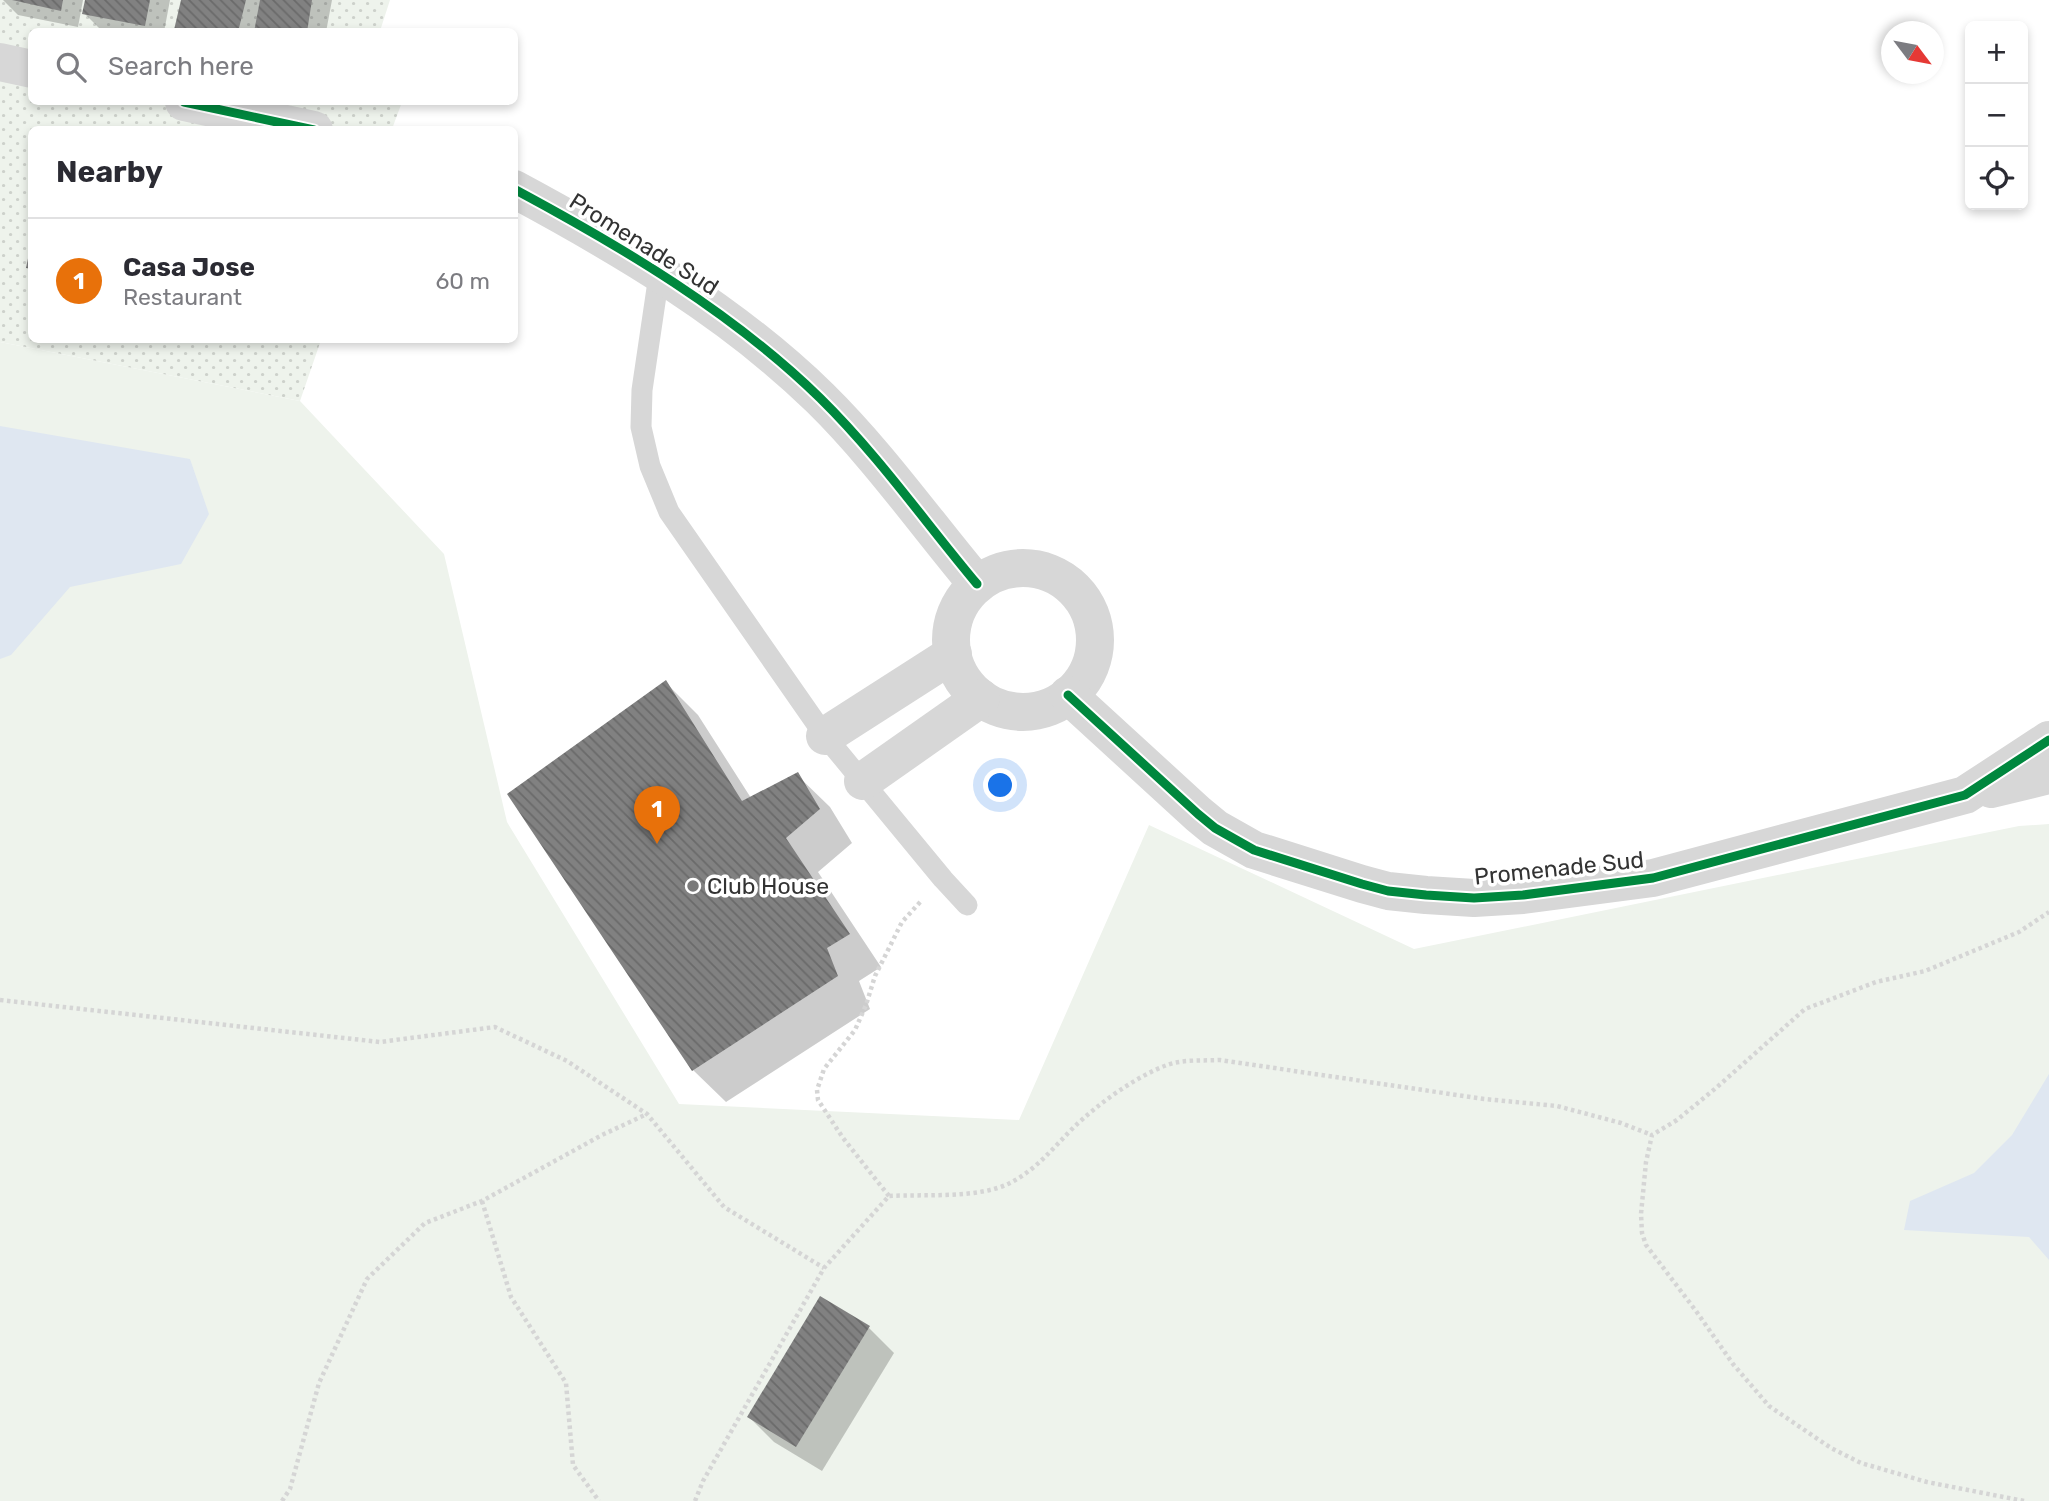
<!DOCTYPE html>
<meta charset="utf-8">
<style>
:root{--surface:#fff;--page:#f2f2f3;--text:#2b2b33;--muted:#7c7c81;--line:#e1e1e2;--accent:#d93025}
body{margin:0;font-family:Rubik,sans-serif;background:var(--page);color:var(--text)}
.controls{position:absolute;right:21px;top:21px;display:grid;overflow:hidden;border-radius:10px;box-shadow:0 4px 10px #0003}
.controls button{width:63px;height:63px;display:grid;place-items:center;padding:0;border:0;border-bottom:2px solid var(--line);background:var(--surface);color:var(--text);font:35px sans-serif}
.compass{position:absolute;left:1881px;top:21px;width:63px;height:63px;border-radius:50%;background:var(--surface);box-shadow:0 4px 10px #0003;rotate:122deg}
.you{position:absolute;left:1001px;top:786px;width:24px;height:24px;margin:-18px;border:5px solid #fff;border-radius:50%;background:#1a73e8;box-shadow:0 0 0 10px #1a73e833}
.badge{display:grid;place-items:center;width:46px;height:46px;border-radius:50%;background:var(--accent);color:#fff;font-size:23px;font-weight:700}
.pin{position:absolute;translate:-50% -58px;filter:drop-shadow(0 2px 4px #0008)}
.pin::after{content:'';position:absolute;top:37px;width:24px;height:21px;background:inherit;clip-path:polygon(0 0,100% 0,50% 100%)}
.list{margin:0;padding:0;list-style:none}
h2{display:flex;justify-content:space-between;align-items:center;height:91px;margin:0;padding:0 28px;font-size:30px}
h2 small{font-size:23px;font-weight:400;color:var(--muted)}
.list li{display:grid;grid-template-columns:46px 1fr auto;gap:21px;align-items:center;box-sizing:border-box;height:126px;padding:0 28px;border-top:2px solid var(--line)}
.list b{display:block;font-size:26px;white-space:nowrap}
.list p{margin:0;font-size:23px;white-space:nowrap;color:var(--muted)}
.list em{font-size:23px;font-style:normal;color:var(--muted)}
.icon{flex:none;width:38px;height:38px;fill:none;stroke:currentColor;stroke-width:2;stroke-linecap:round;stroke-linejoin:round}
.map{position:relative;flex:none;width:2049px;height:1501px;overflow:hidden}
.search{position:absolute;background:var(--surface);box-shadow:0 4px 10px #0003;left:28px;top:28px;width:490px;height:77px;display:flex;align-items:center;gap:18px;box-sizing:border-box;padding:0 24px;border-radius:10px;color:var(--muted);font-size:26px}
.panel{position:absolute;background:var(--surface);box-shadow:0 4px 10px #0003;left:28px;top:126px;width:490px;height:217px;border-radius:10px}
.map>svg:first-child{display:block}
.green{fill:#eef3ec}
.garden{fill:url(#garden-dots)}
.water{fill:#dfe7f1}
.shadow{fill:#0003}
.building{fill:url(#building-back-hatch)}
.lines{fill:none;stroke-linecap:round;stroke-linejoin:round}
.path{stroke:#d5d5d5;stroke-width:4.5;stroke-dasharray:3.5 3.5;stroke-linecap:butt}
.lane{stroke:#d7d7d7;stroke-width:21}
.street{stroke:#d7d7d7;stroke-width:38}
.cycleway-casing{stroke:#fff;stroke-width:13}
.cycleway{stroke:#00873e;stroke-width:9}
.poi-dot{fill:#7a7a7a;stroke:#fff;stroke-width:2.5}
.labels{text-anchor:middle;stroke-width:7;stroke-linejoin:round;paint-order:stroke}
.street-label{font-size:23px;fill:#333;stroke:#fff}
.poi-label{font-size:23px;fill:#333;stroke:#fff;text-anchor:start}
</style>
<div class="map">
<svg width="2049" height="1501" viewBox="0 0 2049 1501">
<defs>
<pattern id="garden-dots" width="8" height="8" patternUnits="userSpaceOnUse" patternTransform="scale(1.75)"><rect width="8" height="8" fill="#eef3ec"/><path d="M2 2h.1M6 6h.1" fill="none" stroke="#cdd1cb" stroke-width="1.8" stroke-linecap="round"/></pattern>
<pattern id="building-back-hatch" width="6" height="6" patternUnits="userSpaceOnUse" patternTransform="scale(1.75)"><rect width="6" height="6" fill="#818181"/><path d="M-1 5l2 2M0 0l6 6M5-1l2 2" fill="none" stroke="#6a6a6a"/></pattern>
</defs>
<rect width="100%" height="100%" fill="#fff"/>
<!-- green -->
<polygon class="green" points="0,342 300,401 444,554 507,822 679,1104 1019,1120 1149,825 1414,949 2019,826 2049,824 2049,1501 0,1501"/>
<!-- garden -->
<polygon class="garden" points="0,0 390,0 380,31 32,32 32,102 402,102 392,129 32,130 32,340 321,340 300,401 0,342"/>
<!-- water -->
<g class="water">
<polygon points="0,426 190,459 209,514 181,564 70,587 11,655 0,659"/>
<polygon points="2049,1074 2049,1260 2029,1237 1904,1230 1910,1201 1974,1173 2012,1135"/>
</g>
<!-- shadow -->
<g class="shadow">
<polygon points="3,0 83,0 78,27 18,15"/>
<polygon points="87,0 170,0 164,32 101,30 84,13"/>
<polygon points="183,0 332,0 326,32 177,32 175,30"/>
<polygon points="666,683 698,715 751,798 797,775 830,807 852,843 818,872 881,967 859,981 870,1009 726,1102 693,1070"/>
<polygon points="869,1328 894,1353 822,1471 774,1442 749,1417"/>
</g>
<!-- building -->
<g class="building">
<polygon points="12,0 63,0 61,11"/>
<polygon points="85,0 150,0 145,26 82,14"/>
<polygon points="181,0 246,0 238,32 174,30"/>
<polygon points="260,0 312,0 307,32 254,32"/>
<polygon points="30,249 32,249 32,269 26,268"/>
<polygon points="666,680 742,801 798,772 820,809 786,838 850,934 827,948 838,976 692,1071 507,794"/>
<polygon points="820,1296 870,1326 796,1447 747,1417"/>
</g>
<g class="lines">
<!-- path -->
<g class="path">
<polyline points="0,1000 380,1042 495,1027 567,1061 647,1114 724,1207 824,1268"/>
<polyline points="889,1196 843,1138 818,1100 817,1090 824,1069 855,1030 866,1005 875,976 902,922 922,900"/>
<polyline points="482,1201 511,1297 566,1383 573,1465 599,1501"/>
<polyline points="282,1501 290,1489 319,1383 367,1279 425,1223 482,1201 602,1135 647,1114"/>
<path d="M 695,1501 L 703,1481 L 824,1268 L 889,1196 C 925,1194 978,1199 1010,1183 C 1037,1169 1053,1148 1074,1127 C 1098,1104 1135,1077 1167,1065 C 1184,1059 1202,1061 1220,1060 L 1484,1099 L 1557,1106 L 1621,1123 L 1652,1135"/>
<polyline points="2024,1501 1927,1482 1861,1463 1831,1448 1769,1406 1733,1364 1696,1311 1646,1245 1642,1233 1641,1214 1646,1162 1652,1135 1677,1120 1716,1088 1805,1009 1876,982 1925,971 2019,932 2049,912"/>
</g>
<!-- lane -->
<polyline class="lane" points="659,275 642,390 641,427 650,466 669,512 825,736 943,879 967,905"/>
<!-- street -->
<g class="street">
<polyline points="0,62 32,69"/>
<polyline points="184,102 314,130"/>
<path d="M 514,189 C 622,247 732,312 820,398 C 878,455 925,522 977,584"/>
<circle cx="1023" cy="640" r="72"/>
<polyline points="1068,695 1198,814 1215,828 1254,850 1362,884 1388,891 1426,895 1474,898 1523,895 1653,878 1965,795 2049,740"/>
<polyline points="825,736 953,654"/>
<polyline points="863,781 981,698"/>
<polyline points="1991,789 2049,775"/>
</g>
<!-- cycleway casing -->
<g class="cycleway-casing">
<g id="cycleway">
<polyline points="184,102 314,130"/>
<path d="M 514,189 C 622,247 732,312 820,398 C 878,455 925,522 977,584"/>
<polyline points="1068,695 1198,814 1215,828 1254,850 1362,884 1388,891 1426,895 1474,898 1523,895 1653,878 1965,795 2049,740"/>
</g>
</g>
<!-- cycleway -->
<use href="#cycleway" class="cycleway"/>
</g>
<!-- markers -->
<circle class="poi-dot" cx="693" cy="886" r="7"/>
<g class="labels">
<!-- street labels -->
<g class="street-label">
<text transform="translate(644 244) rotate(32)" y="8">Promenade Sud</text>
<text transform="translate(1559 868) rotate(-6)" y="8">Promenade Sud</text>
</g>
<!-- poi labels -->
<g class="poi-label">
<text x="707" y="894">Club House</text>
</g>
</g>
</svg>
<div class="controls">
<button>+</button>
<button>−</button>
<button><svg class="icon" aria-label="locate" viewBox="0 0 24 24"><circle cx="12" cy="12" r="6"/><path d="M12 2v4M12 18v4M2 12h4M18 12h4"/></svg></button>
</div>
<svg class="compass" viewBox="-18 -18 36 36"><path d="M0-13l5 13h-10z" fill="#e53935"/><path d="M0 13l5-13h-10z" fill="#7c7c81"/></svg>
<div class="you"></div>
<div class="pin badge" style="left:657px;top:844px;background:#e8710a">1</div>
<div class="search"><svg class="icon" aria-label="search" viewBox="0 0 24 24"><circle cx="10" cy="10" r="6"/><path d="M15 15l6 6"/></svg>Search here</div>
<section class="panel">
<h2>Nearby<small></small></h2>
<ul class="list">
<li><span class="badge" style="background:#e8710a">1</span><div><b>Casa Jose</b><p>Restaurant</p></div><em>60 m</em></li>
</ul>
</section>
</div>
